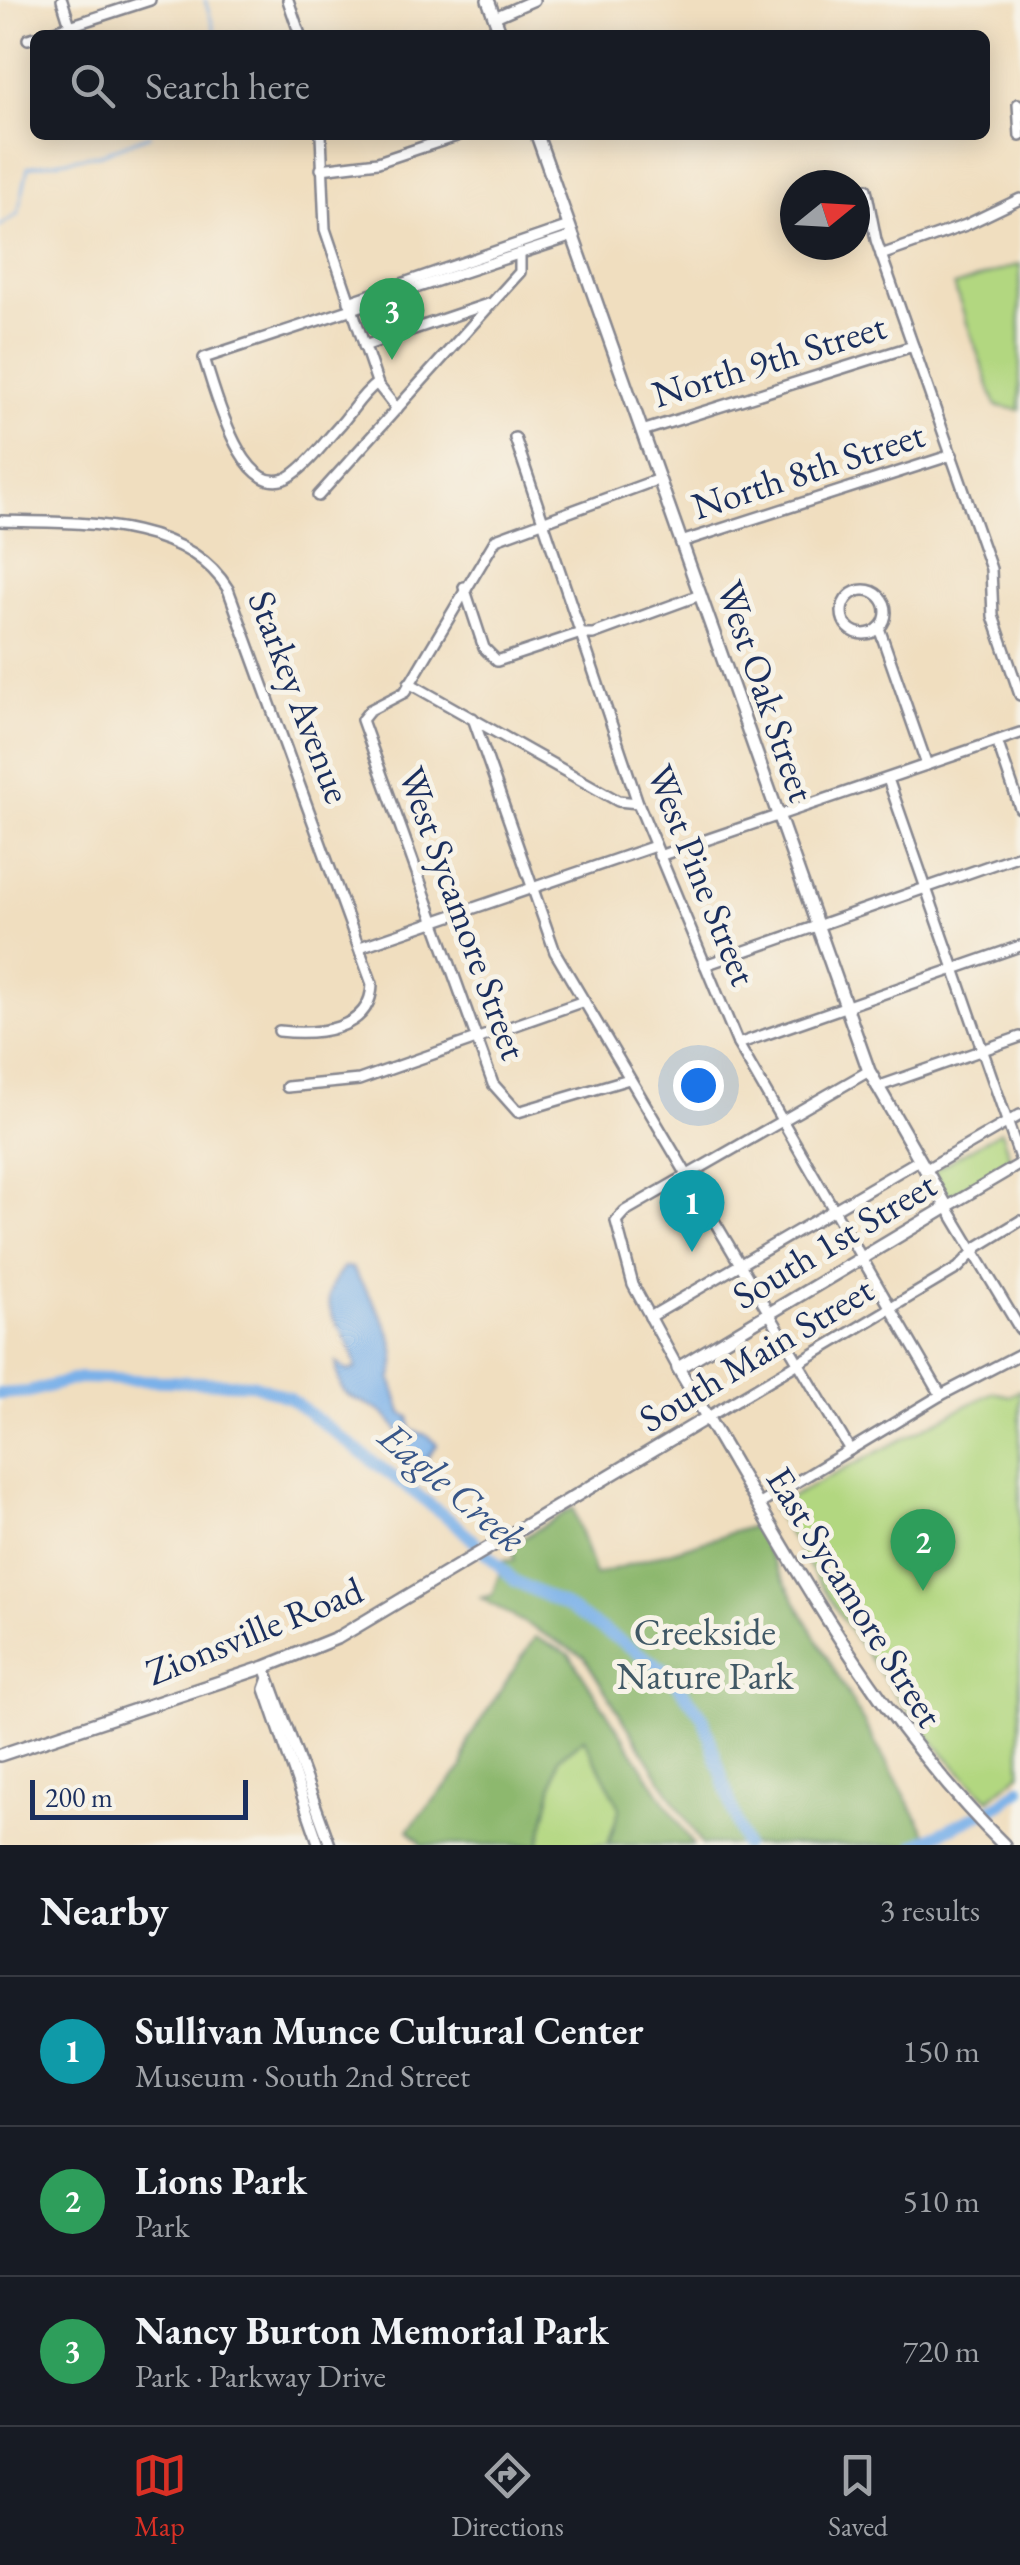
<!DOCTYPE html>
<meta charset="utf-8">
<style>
:root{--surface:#171b24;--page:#20242c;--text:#f1f3f6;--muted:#9ea1a6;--line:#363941;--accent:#d93025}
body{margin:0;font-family:"EB Garamond",serif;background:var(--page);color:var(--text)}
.compass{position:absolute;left:780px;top:170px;width:90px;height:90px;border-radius:50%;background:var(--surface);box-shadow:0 5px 25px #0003;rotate:72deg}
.scale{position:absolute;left:30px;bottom:25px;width:218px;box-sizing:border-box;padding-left:10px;border:5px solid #1b2f5e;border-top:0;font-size:28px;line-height:35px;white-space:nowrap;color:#1b2f5e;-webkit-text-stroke:8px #f7f3e8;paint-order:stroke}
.you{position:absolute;left:698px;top:1085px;width:35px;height:35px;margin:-25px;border:8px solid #fff;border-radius:50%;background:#1a73e8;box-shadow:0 0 0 15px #1a73e833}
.badge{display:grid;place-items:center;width:65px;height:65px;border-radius:50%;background:var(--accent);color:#fff;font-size:32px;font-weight:700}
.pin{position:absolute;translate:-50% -82px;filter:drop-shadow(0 2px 5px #0008)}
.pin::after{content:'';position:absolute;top:52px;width:35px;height:30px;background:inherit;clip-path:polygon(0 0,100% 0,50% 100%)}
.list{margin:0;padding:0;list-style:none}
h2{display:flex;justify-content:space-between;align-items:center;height:130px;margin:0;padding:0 40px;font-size:42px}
h2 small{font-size:32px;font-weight:400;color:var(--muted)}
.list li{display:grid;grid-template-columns:65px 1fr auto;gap:30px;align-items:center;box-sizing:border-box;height:150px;padding:0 40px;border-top:2px solid var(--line)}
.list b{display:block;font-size:38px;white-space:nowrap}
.list p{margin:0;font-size:32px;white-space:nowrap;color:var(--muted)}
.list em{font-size:32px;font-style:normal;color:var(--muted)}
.icon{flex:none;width:55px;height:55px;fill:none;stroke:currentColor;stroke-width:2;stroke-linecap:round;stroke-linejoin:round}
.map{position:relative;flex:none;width:1020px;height:1845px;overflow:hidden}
.search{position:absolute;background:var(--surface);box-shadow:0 5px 25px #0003;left:30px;right:30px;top:30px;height:110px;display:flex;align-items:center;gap:25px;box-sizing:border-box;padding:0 35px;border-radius:15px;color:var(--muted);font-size:38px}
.sheet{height:580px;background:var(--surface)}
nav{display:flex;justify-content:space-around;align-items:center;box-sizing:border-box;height:140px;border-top:2px solid var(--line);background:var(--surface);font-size:28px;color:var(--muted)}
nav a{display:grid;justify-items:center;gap:5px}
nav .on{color:var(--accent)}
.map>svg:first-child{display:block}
.green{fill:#b2d780;stroke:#66836f;stroke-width:2.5}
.forest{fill:#8db86e;stroke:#547466;stroke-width:2.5}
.water{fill:#7ab1e9;stroke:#4a70a4;stroke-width:2.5}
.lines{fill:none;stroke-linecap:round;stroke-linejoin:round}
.stream{stroke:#7ab1e9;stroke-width:2.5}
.river{stroke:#7ab1e9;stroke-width:12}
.minor-casing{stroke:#86868e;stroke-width:14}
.major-casing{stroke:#86868e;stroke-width:16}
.minor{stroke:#fff;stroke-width:9}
.major{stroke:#fff;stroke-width:11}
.labels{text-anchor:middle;stroke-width:10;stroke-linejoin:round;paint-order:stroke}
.street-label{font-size:38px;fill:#1b2f5e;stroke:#f7f3e8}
.park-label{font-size:38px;fill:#415966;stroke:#f7f3e8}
.water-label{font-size:40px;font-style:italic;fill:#385688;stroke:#f7f3e8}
</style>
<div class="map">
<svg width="1020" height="1845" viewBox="0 0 1020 1845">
<rect width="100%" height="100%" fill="#f7f3e8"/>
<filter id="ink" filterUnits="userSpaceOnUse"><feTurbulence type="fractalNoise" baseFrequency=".01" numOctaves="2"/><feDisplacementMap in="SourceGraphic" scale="20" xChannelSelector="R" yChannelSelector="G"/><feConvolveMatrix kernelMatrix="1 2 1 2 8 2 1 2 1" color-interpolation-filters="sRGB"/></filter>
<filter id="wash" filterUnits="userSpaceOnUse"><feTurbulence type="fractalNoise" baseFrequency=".0048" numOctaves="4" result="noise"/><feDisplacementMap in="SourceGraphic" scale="40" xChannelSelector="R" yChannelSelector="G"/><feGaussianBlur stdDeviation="2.25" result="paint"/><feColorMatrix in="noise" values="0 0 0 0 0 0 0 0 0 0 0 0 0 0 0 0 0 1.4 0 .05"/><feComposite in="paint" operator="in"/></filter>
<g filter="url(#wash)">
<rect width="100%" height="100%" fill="#f0debf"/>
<!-- green -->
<g class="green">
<polygon points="1020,264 1020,410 996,406 954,286"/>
<polygon points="1001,1131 1011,1161 948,1197 933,1171"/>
<path d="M 1020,1390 L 1020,1773 L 989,1799 C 905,1724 831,1603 772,1507 L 993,1392 L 1010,1396 Z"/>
<polygon points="584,1738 609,1786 618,1788 620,1808 608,1845 539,1845 559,1758"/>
</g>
<!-- forest -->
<g class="forest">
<polygon points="573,1508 595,1575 763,1523 765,1547 933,1845 702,1845 584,1657 481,1598 492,1595 504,1560 514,1561 512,1545"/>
<polygon points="535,1637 569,1654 693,1845 608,1845 620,1808 584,1738 559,1758 539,1845 423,1845 408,1830 462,1768 469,1739"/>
</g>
<!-- water -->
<path class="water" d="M 344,1267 L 352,1268 C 370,1298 407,1343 391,1379 L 402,1413 L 409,1417 L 411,1430 L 429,1436 L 437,1445 L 424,1462 L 415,1459 C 406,1444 396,1423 381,1412 C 352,1393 340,1405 336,1362 L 347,1371 L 356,1369 C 353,1327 305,1312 344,1267 Z"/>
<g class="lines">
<!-- stream -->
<g class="stream">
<polyline points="205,0 216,35"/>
<polyline points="0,226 18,214 28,167 101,154 150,135"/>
</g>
<!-- river -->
<g class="river">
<polyline points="0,1394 29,1392 79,1378 253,1384 289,1398 457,1525 515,1581 564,1605 667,1671 703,1717 744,1845"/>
<polyline points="915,1845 1001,1804 1020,1789"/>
</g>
</g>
</g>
<g filter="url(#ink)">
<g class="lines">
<!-- minor casing -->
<g class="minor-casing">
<g id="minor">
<polyline points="62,0 73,35"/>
<polyline points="288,0 300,35"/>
<polyline points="495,17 534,0"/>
<polyline points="42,35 150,0"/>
<polyline points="28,39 35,37"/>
<polyline points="1018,104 1020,136"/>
<polyline points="321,135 325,229 378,385 397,409"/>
<polyline points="321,169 378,162 459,135"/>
<polyline points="866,189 876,240 991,569 993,616 1020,695"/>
<polyline points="881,255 966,225 1020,199"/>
<polyline points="349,302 569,226"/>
<polyline points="364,346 488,304"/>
<path d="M 377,383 C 361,395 354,409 341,424 C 326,440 310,463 292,475 C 243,508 214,387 204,358 L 573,236"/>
<polyline points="642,431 913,346"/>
<polyline points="515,438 638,803 738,1044 941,1395"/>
<polyline points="318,496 520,272 520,253"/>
<path d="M 0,521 C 72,523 185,517 228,589 L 372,984 C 371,1032 314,1035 279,1031"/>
<polyline points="681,542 952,455"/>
<polyline points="464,587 484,648 497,661 578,634 593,634 700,595"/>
<circle cx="864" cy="612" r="22"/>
<polyline points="879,628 927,765"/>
<polyline points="409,683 618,801 638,803"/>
<polyline points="473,718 555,952 850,1450"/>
<polyline points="997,741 1020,808"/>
<polyline points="888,779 1020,1158"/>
<polyline points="659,856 1020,733"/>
<polyline points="360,947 655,846"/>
<polyline points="705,965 1020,855"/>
<polyline points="738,1044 1020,946"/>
<polyline points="629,1079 518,1112 493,1084 362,720 370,710 405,692 496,539 659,479"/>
<polyline points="287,1087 359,1080 584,1001"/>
<polyline points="877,1087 1020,1037"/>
<polyline points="1020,1164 947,1207 1020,1329"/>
<polyline points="925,1170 1020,1115"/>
<polyline points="650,1317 919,1160"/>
<polyline points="678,1368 633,1285 616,1221 625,1211 869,1071"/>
<polyline points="708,1417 958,1268 979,1246 1020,1221"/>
<polyline points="760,1504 941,1395 1020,1354"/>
<polyline points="265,1667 330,1845"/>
<polyline points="269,1678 265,1689 319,1845"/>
</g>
</g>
<!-- major casing -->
<g class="major-casing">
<g id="major">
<polyline points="488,0 501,35"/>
<path d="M 537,135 L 869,1071 L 947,1207 L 678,1368 C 778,1534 865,1708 1004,1845"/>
<polyline points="0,1755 265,1667 339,1637 708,1417"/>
</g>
</g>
<!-- minor -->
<use href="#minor" class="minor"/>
<!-- major -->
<use href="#major" class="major"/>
</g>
</g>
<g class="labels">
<!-- street labels -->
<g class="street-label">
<text transform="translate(769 360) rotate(-17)" y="13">North 9th Street</text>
<text transform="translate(808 470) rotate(-18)" y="13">North 8th Street</text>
<text transform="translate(766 691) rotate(71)" y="13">West Oak Street</text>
<text transform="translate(300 697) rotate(69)" y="13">Starkey Avenue</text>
<text transform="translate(702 875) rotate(68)" y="13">West Pine Street</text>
<text transform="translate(463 913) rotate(70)" y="13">West Sycamore Street</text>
<text transform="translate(834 1240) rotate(-31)" y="13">South 1st Street</text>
<text transform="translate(756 1354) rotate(-31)" y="13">South Main Street</text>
<text transform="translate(855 1597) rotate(58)" y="13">East Sycamore Street</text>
<text transform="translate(254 1631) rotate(-22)" y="13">Zionsville Road</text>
</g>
<!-- park labels -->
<g class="park-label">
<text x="705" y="1645">Creekside<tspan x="705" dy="44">Nature Park</tspan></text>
</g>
<!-- water labels -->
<g class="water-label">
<text transform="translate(453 1487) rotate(40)" y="14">Eagle Creek</text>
</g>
</g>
</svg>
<svg class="compass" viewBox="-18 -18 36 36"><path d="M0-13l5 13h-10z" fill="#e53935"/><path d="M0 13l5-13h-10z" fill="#9ea1a6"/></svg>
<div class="scale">200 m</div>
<div class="you"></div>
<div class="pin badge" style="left:692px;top:1252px;background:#0f9aa8">1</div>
<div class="pin badge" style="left:923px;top:1591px;background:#2e9e5b">2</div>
<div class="pin badge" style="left:392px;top:360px;background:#2e9e5b">3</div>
<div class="search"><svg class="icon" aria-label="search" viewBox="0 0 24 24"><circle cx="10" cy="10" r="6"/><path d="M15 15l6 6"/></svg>Search here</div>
</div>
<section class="sheet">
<h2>Nearby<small>3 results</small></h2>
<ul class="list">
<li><span class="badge" style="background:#0f9aa8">1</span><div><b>Sullivan Munce Cultural Center</b><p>Museum · South 2nd Street</p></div><em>150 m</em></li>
<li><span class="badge" style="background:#2e9e5b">2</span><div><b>Lions Park</b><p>Park</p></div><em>510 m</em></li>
<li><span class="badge" style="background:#2e9e5b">3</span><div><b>Nancy Burton Memorial Park</b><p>Park · Parkway Drive</p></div><em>720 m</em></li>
</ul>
</section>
<nav>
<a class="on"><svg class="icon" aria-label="map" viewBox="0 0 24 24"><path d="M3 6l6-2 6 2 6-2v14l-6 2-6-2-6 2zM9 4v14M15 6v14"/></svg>Map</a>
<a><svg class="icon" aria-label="directions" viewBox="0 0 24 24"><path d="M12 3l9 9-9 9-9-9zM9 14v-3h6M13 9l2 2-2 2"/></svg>Directions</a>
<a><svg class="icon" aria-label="saved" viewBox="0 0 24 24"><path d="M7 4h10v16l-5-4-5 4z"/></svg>Saved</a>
</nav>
